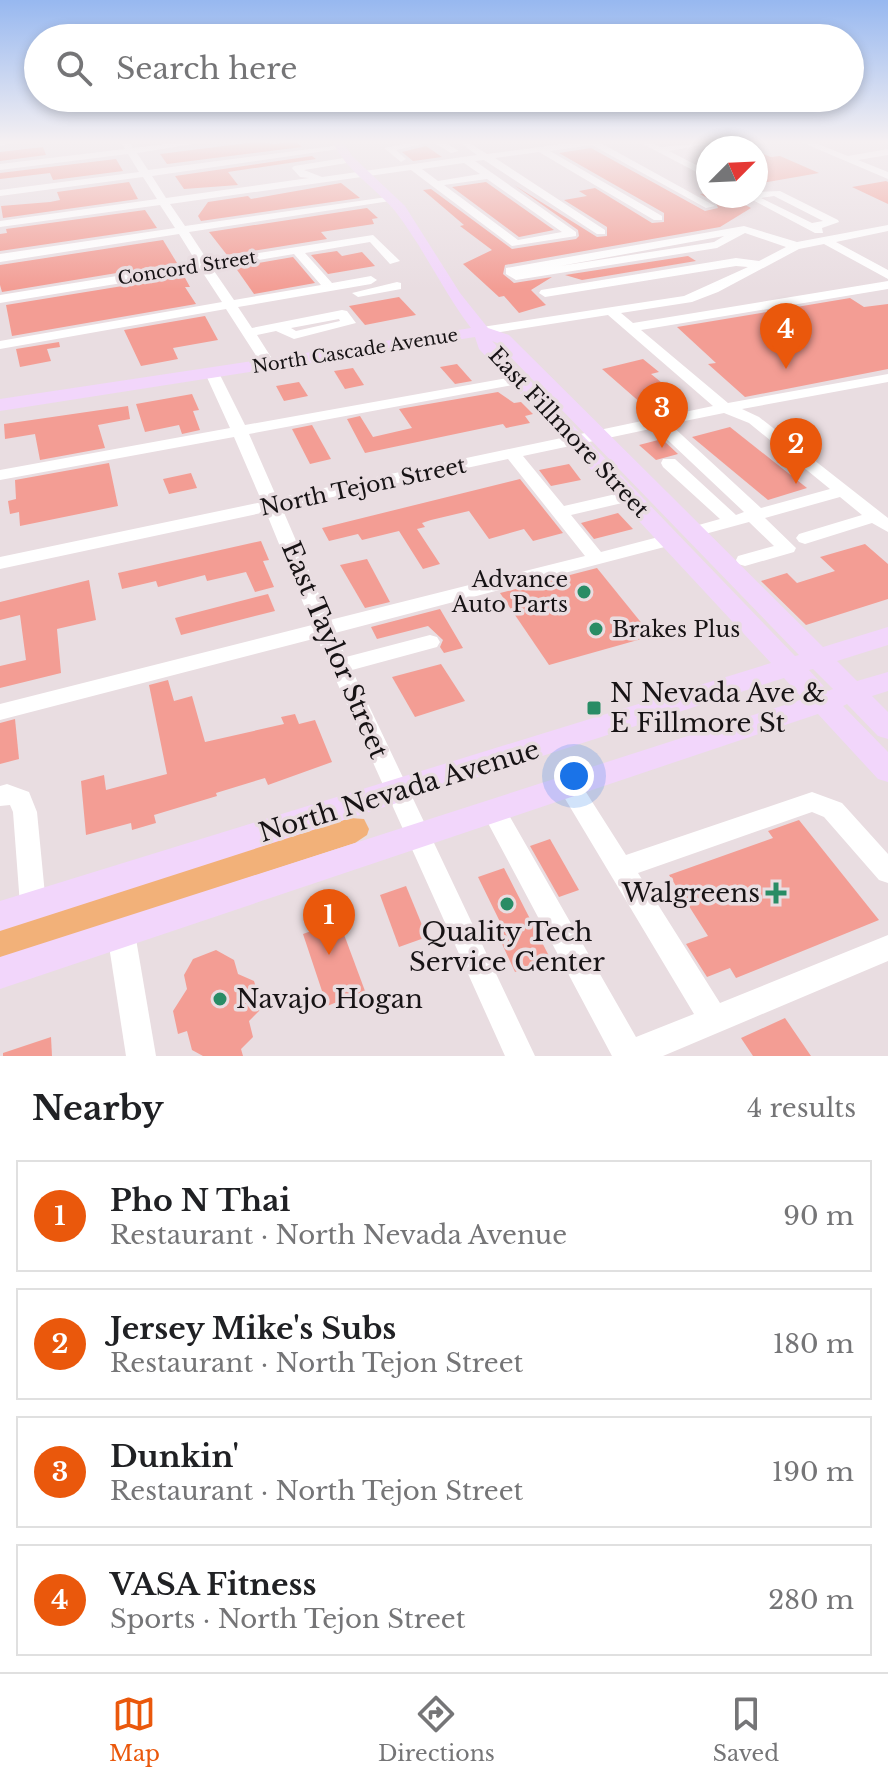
<!DOCTYPE html>
<meta charset="utf-8">
<style>
:root{--surface:#fff;--page:#f2f2f2;--text:#202124;--muted:#757577;--line:#e0e0e0;--accent:#ea580c}
body{margin:0;font-family:"Libre Baskerville",serif;background:var(--page);color:var(--text)}
.compass{position:absolute;left:696px;top:136px;width:72px;height:72px;border-radius:50%;background:var(--surface);box-shadow:0 4px 12px #0003;rotate:66deg}
.you{position:absolute;left:574px;top:776px;width:28px;height:28px;margin:-20px;border:6px solid #fff;border-radius:50%;background:#1a73e8;box-shadow:0 0 0 12px #1a73e833}
.badge{display:grid;place-items:center;width:52px;height:52px;border-radius:50%;background:var(--accent);color:#fff;font-size:26px;font-weight:700}
.pin{position:absolute;translate:-50% -66px;filter:drop-shadow(0 2px 4px #0008)}
.pin::after{content:'';position:absolute;top:42px;width:28px;height:24px;background:inherit;clip-path:polygon(0 0,100% 0,50% 100%)}
.list{margin:0;padding:0;list-style:none}
h2{display:flex;justify-content:space-between;align-items:center;height:104px;margin:0;padding:0 32px;font-size:34px}
h2 small{font-size:26px;font-weight:400;color:var(--muted)}
.list li{display:grid;grid-template-columns:52px 1fr auto;gap:24px;align-items:center;box-sizing:border-box;height:112px;margin:0 16px 16px;padding:0 16px;border:2px solid var(--line);border-radius:0px}
.list b{display:block;font-size:30px;white-space:nowrap}
.list p{margin:0;font-size:26px;white-space:nowrap;color:var(--muted)}
.list em{font-size:26px;font-style:normal;color:var(--muted)}
.icon{flex:none;width:44px;height:44px;fill:none;stroke:currentColor;stroke-width:2;stroke-linecap:round;stroke-linejoin:round}
.map{position:relative;flex:none;width:888px;height:1056px;overflow:hidden}
.search{position:absolute;background:var(--surface);box-shadow:0 4px 12px #0003;left:24px;right:24px;top:24px;height:88px;display:flex;align-items:center;gap:20px;box-sizing:border-box;padding:0 28px;border-radius:44px;color:var(--muted);font-size:30px}
.sheet{height:616px;background:var(--surface)}
nav{display:flex;justify-content:space-around;align-items:center;box-sizing:border-box;height:112px;border-top:2px solid var(--line);background:var(--surface);font-size:22px;color:var(--muted)}
nav a{display:grid;justify-items:center;gap:4px}
nav .on{color:var(--accent)}
.map>svg:first-child{display:block}
.green{fill:#f2b179}
.building{fill:#f39d94}
.lines{fill:none;stroke-linecap:round;stroke-linejoin:round}
.minor{fill:#fff;fill-rule:evenodd}
.major{fill:#f2d6fb;fill-rule:evenodd}
.poi-dot{fill:#298c65;stroke:#e9dde1;stroke-width:3}
.labels{text-anchor:middle;stroke-width:7;stroke-linejoin:round;paint-order:stroke}
.far-street-label{font-size:18px;fill:#171315;stroke:#e9dde1}
.street-label{font-size:22px;fill:#171315;stroke:#e9dde1}
.poi-label{font-size:22px;fill:#171315;stroke:#e9dde1;text-anchor:end}
.near-street-label{font-size:26px;fill:#171315;stroke:#e9dde1}
.near-poi-label{font-size:26px;fill:#171315;stroke:#e9dde1;text-anchor:start}
</style>
<div class="map">
<svg width="888" height="1056" viewBox="0 0 888 1056">
<rect width="100%" height="100%" fill="#e9dde1"/>
<!-- green -->
<polygon class="green" points="350,818 364,819 369,829 367,835 355,843 0,959 0,927"/>
<!-- building -->
<g class="building">
<polygon points="257,142 274,144 296,142 302,147 167,164 160,154"/>
<polygon points="426,146 442,157 413,161 402,152"/>
<polygon points="43,147 46,155 0,161 0,152"/>
<polygon points="591,148 705,211 718,208 716,203 700,194 708,193 708,196 728,196 751,208 720,227 505,265 503,274 514,283 552,277 531,290 546,305 519,313 504,296 499,297 463,264 492,250 460,226 464,225 423,190 431,189 512,249 576,239 579,236 578,230 514,185 597,237 607,236 607,227 564,200 587,196 579,191 595,188 652,223 664,222 664,213 559,153"/>
<polygon points="756,151 771,157 780,156 819,173 756,184"/>
<polygon points="312,156 316,159 228,172 238,185 184,189 175,176"/>
<polygon points="116,159 123,171 53,180 50,173 0,179 0,173"/>
<polygon points="129,182 138,199 3,218 1,206 50,202 60,200 57,192"/>
<polygon points="486,182 554,230 519,237 452,187"/>
<polygon points="888,182 888,204 852,187 886,181"/>
<polygon points="341,183 360,198 201,221 198,216 208,202 248,196 251,199"/>
<polygon points="367,208 378,218 372,219 374,224 321,232 327,239 227,255 209,232"/>
<polygon points="145,210 157,228 0,251 0,234 7,233 6,229"/>
<polygon points="163,240 177,263 2,292 0,285 0,265"/>
<polygon points="337,251 342,256 362,252 375,266 328,274 311,255"/>
<polygon points="688,256 696,261 582,280 565,275"/>
<polygon points="293,257 315,283 254,294 235,267"/>
<polygon points="184,276 190,287 185,287 196,304 12,336 6,305"/>
<polygon points="399,297 416,315 365,325 349,306"/>
<polygon points="850,298 864,307 888,304 888,369 745,397 708,364 716,363 677,327"/>
<polygon points="205,316 218,340 173,348 178,359 141,366 124,330"/>
<polygon points="59,342 60,347 47,349 51,361 20,367 16,349"/>
<polygon points="643,359 659,372 651,374 677,395 642,404 602,369"/>
<polygon points="457,364 472,381 455,384 440,367"/>
<polygon points="353,368 364,385 345,389 334,371"/>
<polygon points="299,382 308,396 284,401 276,386"/>
<polygon points="498,392 514,403 521,402 533,414 525,416 530,423 506,428 503,424 365,453 347,419 360,416 373,437 412,428 399,409"/>
<polygon points="192,394 199,410 193,411 200,430 182,434 179,425 145,432 136,404"/>
<polygon points="128,406 130,419 98,425 105,448 40,460 35,434 5,439 4,424"/>
<polygon points="312,425 331,459 310,464 292,429"/>
<polygon points="730,427 807,488 768,500 692,437"/>
<polygon points="662,439 678,454 656,460 639,445"/>
<polygon points="109,463 118,506 20,526 19,512 10,514 8,501 16,499 15,480"/>
<polygon points="569,464 581,480 551,486 539,470"/>
<polygon points="191,473 197,488 169,494 163,479"/>
<polygon points="520,479 563,533 533,541 524,529 489,539 469,511 431,520 422,523 425,527 417,529 440,564 423,569 399,531 362,540 358,534 329,541 322,528"/>
<polygon points="618,513 633,529 594,539 581,523"/>
<polygon points="261,541 269,560 263,561 274,587 255,592 246,572 207,581 205,575 158,587 156,581 122,589 118,573"/>
<polygon points="865,544 888,564 888,599 806,625 761,581 787,573 797,583 835,571 820,557"/>
<polygon points="367,559 390,602 365,608 340,565"/>
<polygon points="597,568 652,636 549,665 500,593"/>
<polygon points="89,580 96,620 57,629 61,673 0,688 0,666 26,660 20,615 0,620 0,602"/>
<polygon points="268,594 275,611 181,635 175,618"/>
<polygon points="440,609 463,648 444,653 440,647 443,640 428,626 377,639 371,627"/>
<polygon points="441,664 465,701 415,717 392,677"/>
<polygon points="168,680 174,701 192,696 205,742 284,724 281,717 295,714 299,724 315,720 332,762 268,785 265,778 216,793 217,796 154,815 156,823 132,830 131,823 86,835 81,781 104,775 106,790 167,774 149,685"/>
<polygon points="15,719 19,759 0,764 0,723"/>
<polygon points="799,820 879,920 736,978 730,968 707,977 686,944 708,936 669,875 773,838 768,831"/>
<polygon points="550,839 579,890 559,897 530,846"/>
<polygon points="504,868 550,958 515,972 497,933 504,930 478,877"/>
<polygon points="406,886 427,937 399,947 380,895"/>
<polygon points="339,921 365,991 327,1006 303,934"/>
<polygon points="216,950 234,960 238,974 254,981 262,1008 249,1021 253,1037 241,1049 243,1056 203,1056 192,1050 187,1031 178,1034 173,1011 187,989 184,975 193,959"/>
<polygon points="785,1018 811,1056 753,1056 741,1038"/>
<polygon points="51,1037 52,1056 3,1056 3,1053"/>
</g>
<g class="lines">
<!-- minor -->
<g class="minor">
<polygon points="0,142 14,142 0,146"/>
<path d="M 121,142 L 129,142 L 133,148 L 182,142 L 205,142 L 137,153 L 148,170 L 341,145 L 346,148 L 152,176 L 166,198 L 309,178 L 300,177 L 292,168 L 294,166 L 350,157 L 355,160 L 353,162 L 304,170 L 322,177 L 477,155 L 459,142 L 468,142 L 487,154 L 577,142 L 599,142 L 715,206 L 706,208 L 592,145 L 550,151 L 662,216 L 662,220 L 654,220 L 539,152 L 495,158 L 605,230 L 605,234 L 597,234 L 484,160 L 475,161 L 576,232 L 576,236 L 512,246 L 411,170 L 170,204 L 185,226 L 394,196 L 395,198 L 390,201 L 189,232 L 208,261 L 373,235 L 400,261 L 390,264 L 370,242 L 305,253 L 332,283 L 371,276 L 377,280 L 371,284 L 238,307 L 252,328 L 342,310 L 347,311 L 356,323 L 294,339 L 276,331 L 257,335 L 276,365 L 269,369 L 264,368 L 226,309 L 0,349 L 0,341 L 222,302 L 201,270 L 0,303 L 0,295 L 197,263 L 179,234 L 0,262 L 0,254 L 175,228 L 160,205 L 0,227 L 0,221 L 157,199 L 143,177 L 0,196 L 0,190 L 139,172 L 128,154 L 0,170 L 0,164 L 125,149 ZM 464,163 L 480,174 L 438,181 L 422,169 ZM 487,179 L 562,232 L 518,240 L 444,185 ZM 294,254 L 321,285 L 234,300 L 212,268 ZM 339,319 L 340,321 L 296,331 L 291,328 Z"/>
<polygon points="413,142 432,142 396,150 406,159 401,162 384,148"/>
<polygon points="433,142 444,142 459,151 451,153"/>
<polygon points="639,142 650,142 661,147 719,142 669,151 708,171 708,178"/>
<polygon points="747,142 767,142 740,148 716,148"/>
<polygon points="801,142 813,142 848,156 888,149 888,155 858,160 888,172 888,179"/>
<path d="M 780,191 L 838,220 L 839,222 L 822,228 L 823,233 L 815,233 L 745,196 L 756,196 L 756,192 ZM 774,196 L 823,221 L 812,223 L 761,198 Z"/>
<path d="M 888,225 L 888,231 L 836,242 L 888,270 L 888,279 L 824,244 L 799,249 L 718,292 L 692,302 L 621,313 L 633,323 L 888,281 L 888,289 L 641,330 L 728,403 L 888,374 L 888,382 L 742,409 L 759,417 L 888,518 L 888,532 L 872,523 L 805,544 L 799,542 L 796,538 L 799,534 L 862,515 L 840,497 L 765,518 L 796,548 L 794,552 L 745,566 L 738,564 L 736,560 L 738,556 L 774,546 L 749,522 L 694,537 L 688,536 L 685,532 L 688,528 L 720,519 L 663,467 L 661,463 L 663,459 L 675,459 L 736,515 L 744,512 L 655,428 L 523,456 L 564,506 L 629,491 L 635,492 L 638,496 L 635,500 L 571,515 L 601,552 L 670,534 L 679,540 L 676,544 L 335,633 L 346,657 L 430,635 L 437,637 L 440,642 L 437,647 L 352,670 L 535,1056 L 505,1056 L 317,638 L 0,720 L 0,704 L 312,625 L 266,512 L 0,569 L 0,557 L 262,502 L 234,437 L 0,480 L 0,470 L 230,428 L 205,373 L 212,369 L 219,373 L 245,425 L 518,376 L 525,380 L 518,384 L 249,434 L 277,498 L 713,406 L 608,315 L 482,335 L 475,331 L 482,327 L 684,296 L 748,267 L 736,266 L 545,297 L 539,293 L 541,290 L 736,258 L 759,261 L 786,247 L 745,233 L 717,248 L 516,280 L 506,274 L 506,268 L 744,226 L 797,242 ZM 724,236 L 714,242 L 560,266 ZM 724,413 L 749,423 L 830,489 L 761,508 L 670,424 ZM 508,459 L 585,556 L 330,620 L 282,508 Z"/>
<polygon points="397,282 401,283 401,289 358,297 352,293"/>
<polygon points="569,775 577,778 626,855 812,792 842,803 888,854 888,883 879,880 824,817 812,812 638,873 720,1003 888,935 888,961 663,1056 612,1056 481,810 484,803 493,800 502,803 636,1037 694,1014 561,792 557,785 561,778"/>
<polygon points="7,784 29,792 37,812 46,905 42,913 33,917 24,913 20,905 13,812 10,805 0,806 0,786"/>
<polygon points="121,921 131,924 135,933 156,1056 126,1056 107,933 111,924"/>
</g>
<!-- major -->
<path class="major" d="M 333,142 L 343,142 L 352,156 L 405,206 L 460,293 L 488,328 L 509,335 L 823,647 L 888,627 L 888,645 L 837,661 L 857,681 L 888,672 L 888,691 L 872,696 L 888,712 L 888,739 L 878,736 L 847,704 L 843,706 L 888,752 L 888,782 L 878,779 L 818,714 L 0,989 L 0,957 L 803,699 L 784,678 L 0,931 L 0,901 L 771,663 L 479,349 L 475,337 L 0,411 L 0,399 L 471,328 C 443,291 423,247 395,211 C 375,187 346,171 333,142 ZM 492,341 L 497,343 L 799,655 L 795,656 ZM 813,669 L 833,689 L 828,691 L 809,670 Z"/>
</g>
<!-- sky -->
<linearGradient id="sky" x2="0" y2="1"><stop stop-color="#97b8f0"/><stop offset="0.49" stop-color="#f5f0f2"/><stop offset="1" stop-color="#f5f0f2" stop-opacity="0"/></linearGradient>
<rect width="888" height="289" fill="url(#sky)"/>
<!-- markers -->
<g class="poi-dot">
<circle cx="584" cy="592" r="8"/>
<circle cx="596" cy="629" r="8"/>
<rect x="586" y="700" width="16" height="16" rx="4"/>
<path d="M772 881h8v8h8v8h-8v8h-8v-8h-8v-8h8z"/>
<circle cx="507" cy="904" r="8"/>
<circle cx="220" cy="999" r="8"/>
</g>
<g class="labels">
<!-- far-street labels -->
<g class="far-street-label">
<text transform="translate(187 268) rotate(-9)" y="6">Concord Street</text>
<text transform="translate(355 351) rotate(-9)" y="6">North Cascade Avenue</text>
</g>
<!-- street labels -->
<g class="street-label">
<text transform="translate(569 432) rotate(47)" y="8">East Fillmore Street</text>
<text transform="translate(363 486) rotate(-12)" y="8">North Tejon Street</text>
</g>
<!-- poi labels -->
<g class="poi-label">
<text x="568" y="587">Advance<tspan x="568" dy="25">Auto Parts</tspan></text>
<text x="612" y="637" text-anchor="start">Brakes Plus</text>
</g>
<!-- near-street labels -->
<g class="near-street-label">
<text transform="translate(335 650) rotate(67)" y="9">East Taylor Street</text>
<text transform="translate(399 791) rotate(-17)" y="9">North Nevada Avenue</text>
</g>
<!-- near-poi labels -->
<g class="near-poi-label">
<text x="610" y="702">N Nevada Ave &amp;<tspan x="610" dy="30">E Fillmore St</tspan></text>
<text x="760" y="902" text-anchor="end">Walgreens</text>
<text x="507" y="941" text-anchor="middle">Quality Tech<tspan x="507" dy="30">Service Center</tspan></text>
<text x="236" y="1008">Navajo Hogan</text>
</g>
</g>
</svg>
<svg class="compass" viewBox="-18 -18 36 36"><path d="M0-13l5 13h-10z" fill="#e53935"/><path d="M0 13l5-13h-10z" fill="#757577"/></svg>
<div class="you"></div>
<div class="pin badge" style="left:329px;top:955px">1</div>
<div class="pin badge" style="left:796px;top:484px">2</div>
<div class="pin badge" style="left:662px;top:448px">3</div>
<div class="pin badge" style="left:786px;top:369px">4</div>
<div class="search"><svg class="icon" aria-label="search" viewBox="0 0 24 24"><circle cx="10" cy="10" r="6"/><path d="M15 15l6 6"/></svg>Search here</div>
</div>
<section class="sheet">
<h2>Nearby<small>4 results</small></h2>
<ul class="list">
<li><span class="badge">1</span><div><b>Pho N Thai</b><p>Restaurant · North Nevada Avenue</p></div><em>90 m</em></li>
<li><span class="badge">2</span><div><b>Jersey Mike's Subs</b><p>Restaurant · North Tejon Street</p></div><em>180 m</em></li>
<li><span class="badge">3</span><div><b>Dunkin'</b><p>Restaurant · North Tejon Street</p></div><em>190 m</em></li>
<li><span class="badge">4</span><div><b>VASA Fitness</b><p>Sports · North Tejon Street</p></div><em>280 m</em></li>
</ul>
</section>
<nav>
<a class="on"><svg class="icon" aria-label="map" viewBox="0 0 24 24"><path d="M3 6l6-2 6 2 6-2v14l-6 2-6-2-6 2zM9 4v14M15 6v14"/></svg>Map</a>
<a><svg class="icon" aria-label="directions" viewBox="0 0 24 24"><path d="M12 3l9 9-9 9-9-9zM9 14v-3h6M13 9l2 2-2 2"/></svg>Directions</a>
<a><svg class="icon" aria-label="saved" viewBox="0 0 24 24"><path d="M7 4h10v16l-5-4-5 4z"/></svg>Saved</a>
</nav>
